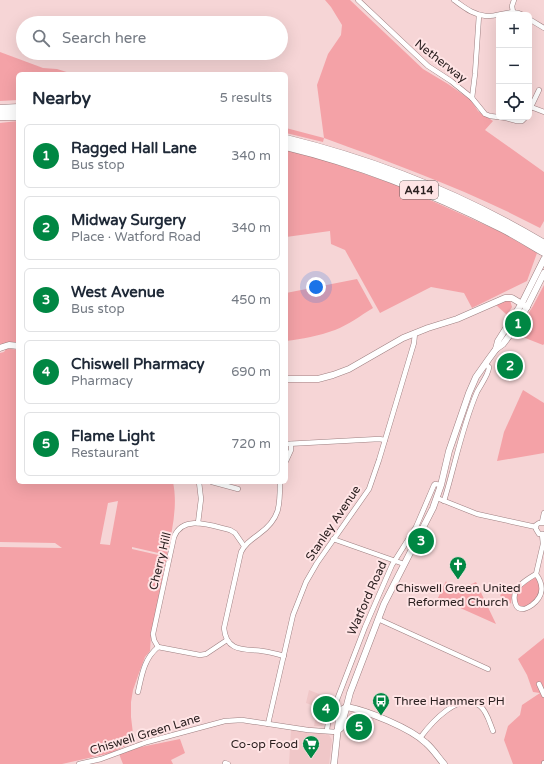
<!DOCTYPE html>
<meta charset="utf-8">
<style>
:root{--surface:#fff;--page:#f6f6f7;--text:#1f2937;--muted:#747a83;--line:#e0e1e3;--accent:#008743}
body{margin:0;font-family:"Varela Round",sans-serif;background:var(--page);color:var(--text)}
.controls{position:absolute;right:12px;top:12px;display:grid;overflow:hidden;border-radius:6px;box-shadow:0 4px 16px #0002}
.controls button{width:36px;height:36px;display:grid;place-items:center;padding:0;border:0;border-bottom:1px solid var(--line);background:var(--surface);color:var(--text);font:20px sans-serif}
.you{position:absolute;left:316px;top:287px;width:14px;height:14px;margin:-10px;border:3px solid #fff;border-radius:50%;background:#1a73e8;box-shadow:0 0 0 6px #1a73e833}
.badge{display:grid;place-items:center;width:26px;height:26px;border-radius:50%;background:var(--accent);color:#fff;font-size:13px;font-weight:700}
.pin{position:absolute;translate:-50% -50%;border:2px solid #fff;box-shadow:0 1px 4px #0006}
.list{margin:0;padding:0;list-style:none}
h2{display:flex;justify-content:space-between;align-items:center;height:52px;margin:0;padding:0 16px;font-size:17px}
h2 small{font-size:13px;font-weight:400;color:var(--muted)}
.list li{display:grid;grid-template-columns:26px 1fr auto;gap:12px;align-items:center;box-sizing:border-box;height:64px;margin:0 8px 8px;padding:0 8px;border:1px solid var(--line);border-radius:6px}
.list b{display:block;font-size:15px;white-space:nowrap}
.list p{margin:0;font-size:13px;white-space:nowrap;color:var(--muted)}
.list em{font-size:13px;font-style:normal;color:var(--muted)}
.icon{flex:none;width:22px;height:22px;fill:none;stroke:currentColor;stroke-width:2;stroke-linecap:round;stroke-linejoin:round}
.map{position:relative;flex:none;width:544px;height:764px;overflow:hidden}
.search{position:absolute;background:var(--surface);box-shadow:0 4px 16px #0002;left:16px;top:16px;width:272px;height:44px;display:flex;align-items:center;gap:10px;box-sizing:border-box;padding:0 14px;border-radius:22px;color:var(--muted);font-size:15px}
.panel{position:absolute;background:var(--surface);box-shadow:0 4px 16px #0002;left:16px;top:72px;width:272px;height:412px;border-radius:6px}
.map>svg:first-child{display:block}
.built{fill:#f0c7c8}
.green{fill:#f4a2a7;fill-rule:evenodd}
.lines{fill:none;stroke-linecap:round;stroke-linejoin:round}
.street-casing{stroke:#9d7f80;stroke-width:5.5}
.secondary-casing{stroke:#9d7f80;stroke-width:7}
.highway-casing{stroke:#9d7f80;stroke-width:9}
.street{stroke:#fff;stroke-width:4.5}
.secondary{stroke:#fff;stroke-width:6}
.highway{stroke:#fff;stroke-width:8}
.labels{text-anchor:middle;stroke-width:4;stroke-linejoin:round;paint-order:stroke}
.shield{fill:#ffe4e5;stroke:#6b5c5c;stroke-width:1}
.shield-label{font-size:11px;font-weight:bold;fill:#2c2121}
.street-label{font-size:12px;fill:#2c2121;stroke:#ffe4e5}
.poi-label{font-size:12px;fill:#2c2121;stroke:#ffe4e5}
</style>
<div class="map">
<svg width="544" height="764" viewBox="0 0 544 764">
<rect width="100%" height="100%" fill="#f6d5d6"/>
<!-- built -->
<g class="built">
<polygon points="309,690 334,700 324,725 322,726 314,726 315,720 320,708 306,703"/>
<polygon points="354,712 357,712 374,719 367,736 345,728 349,714"/>
<polygon points="291,730 310,733 324,733 329,735 332,740 329,764 289,764"/>
</g>
<!-- green -->
<g class="green">
<path d="M 325,0 L 350,0 L 423,69 L 448,84 L 471,100 L 478,111 L 493,121 L 485,130 L 544,172 L 544,221 L 540,228 C 470,191 398,165 324,138 L 323,142 L 286,133 L 286,128 L 324,138 L 317,85 L 328,54 L 341,35 L 342,25 L 331,7 Z"/>
<polygon points="0,52 43,68 57,69 73,74 18,74 18,100 0,101"/>
<polygon points="18,121 18,344 11,342 0,346 0,123"/>
<polygon points="286,150 319,158 399,186 501,232 537,253 527,281 472,308 464,293 431,287 380,313 345,250 331,244 330,231 286,237"/>
<path d="M 357,279 L 373,308 C 360,316 348,325 335,330 C 319,336 302,339 286,341 L 286,293 Z"/>
<polygon points="544,285 544,344 543,345 515,334 533,306"/>
<polygon points="510,300 512,307 507,315 496,305 504,301"/>
<path d="M 6,349 L 12,349 L 18,350 L 18,482 L 173,482 C 178,506 172,531 167,555 L 132,547 L 132,549 L 167,557 L 151,635 L 150,651 L 145,657 L 139,673 L 133,690 L 131,702 L 131,717 L 134,742 L 111,753 L 62,764 L 0,764 L 0,547 L 62,548 L 55,543 L 0,542 L 0,353 L 4,352 ZM 118,501 L 110,545 L 100,544 L 108,503 Z"/>
<polygon points="523,390 544,403 544,453 497,461 504,432"/>
<path d="M 535,577 L 537,577 L 540,581 L 539,597 L 529,606 L 520,606 C 508,594 526,583 535,577 Z"/>
<polygon points="446,581 449,589 455,592 476,582 496,624 438,598"/>
<polygon points="513,586 511,603 507,605 500,595"/>
<polygon points="544,638 544,764 513,764 504,740 508,726 520,715 522,705 540,693 533,692 527,675 518,659"/>
<polygon points="180,739 185,753 171,760 173,764 123,764 119,754 141,747"/>
</g>
<g class="lines">
<!-- street casing -->
<g class="street-casing">
<g id="street">
<polyline points="358,0 428,66 451,81 472,98 485,114 490,116 506,118 517,121 522,121 526,117"/>
<path d="M 454,0 C 464,7 473,15 486,16 C 499,17 511,8 523,15"/>
<polyline points="513,12 512,6 514,0"/>
<polyline points="529,19 544,28"/>
<polyline points="472,98 475,74 479,15"/>
<polyline points="531,107 544,112"/>
<polyline points="529,111 539,90"/>
<polyline points="286,444 379,439 385,440"/>
<polyline points="286,461 291,450 291,444"/>
<polyline points="212,482 238,489"/>
<path d="M 280,482 C 280,506 280,519 259,534 C 251,540 245,544 241,552 L 224,628 C 226,652 244,649 262,651 C 269,652 277,654 284,656"/>
<polyline points="437,498 477,514 536,527"/>
<path d="M 444,501 C 455,465 462,427 477,392 C 480,386 489,374 489,367 L 485,364"/>
<polyline points="542,522 544,513"/>
<polyline points="198,523 201,499 199,482"/>
<polyline points="544,523 539,523 536,525 536,529 539,534 544,534"/>
<polyline points="333,539 404,564"/>
<path d="M 536,574 C 544,585 544,596 532,605 C 529,607 526,609 523,609 C 520,609 517,608 516,605 C 509,589 526,580 536,574 L 543,544 L 542,534"/>
<polyline points="378,619 488,669"/>
<path d="M 158,647 L 154,640 L 153,634 L 174,537 C 183,514 212,526 230,530 L 235,533 L 244,546"/>
<polyline points="158,647 200,655 206,654 227,640"/>
<polyline points="539,684 544,695"/>
<path d="M 138,692 C 142,674 144,659 158,647"/>
<polyline points="268,724 293,615 306,582 317,563 369,489 379,460 414,343 415,333"/>
<polyline points="327,730 328,723 365,627 392,565 416,527 434,485 435,484 441,485"/>
<path d="M 420,738 C 431,723 460,690 480,706 C 487,711 490,724 493,731"/>
<polyline points="225,763 228,764"/>
<polyline points="79,764 101,759 147,742 225,721 242,720 308,730 336,732"/>
<polyline points="544,764 544,763"/>
</g>
</g>
<!-- secondary casing -->
<g class="secondary-casing">
<g id="secondary">
<polyline points="0,348 9,345 18,346"/>
<polyline points="496,349 498,341 522,303 544,259"/>
<polyline points="286,379 318,379 333,375 349,369 403,338 428,328 457,319 505,298 512,298 527,307"/>
<path d="M 347,707 C 368,711 410,728 426,743 C 433,749 438,757 444,764"/>
<polyline points="336,732 341,728 350,693 384,604 433,508 441,485 449,451 469,393 476,377 488,360 496,349 503,344 509,336 527,307 544,273"/>
<polyline points="334,764 339,718 341,710 347,707"/>
</g>
</g>
<!-- highway casing -->
<g class="highway-casing">
<g id="highway">
<polyline points="0,109 18,108"/>
<polyline points="0,116 18,116"/>
<path d="M 286,139 C 376,161 464,196 544,244"/>
<path d="M 286,146 C 361,164 433,193 502,228 C 516,235 530,244 544,252"/>
</g>
</g>
<!-- street -->
<use href="#street" class="street"/>
<!-- secondary -->
<use href="#secondary" class="secondary"/>
<!-- highway -->
<use href="#highway" class="highway"/>
</g>
<!-- icons -->
<defs>
<g id="church-pin" transform="scale(0.9)"><path d="M0 17L-7.5 6A9.5 9.5 0 1 1 7.5 6Z" fill="#008743" stroke="#ffe4e5"/><path d="M-1.2-6h2.4v3.5h3.3v2.4h-3.3V6h-2.4V-.1h-3.3v-2.4h3.3Z" fill="#fff"/></g>
<g id="bus-pin" transform="scale(0.9)"><path d="M0 17L-7.5 6A9.5 9.5 0 1 1 7.5 6Z" fill="#008743" stroke="#ffe4e5"/><path d="M-5-6H5V4H4V6H2V4H-2V6H-4V4H-5ZM-3.5-4V0h7V-4ZM-3.5 1.2v1.5H-2V1.2ZM2 1.2v1.5H3.5V1.2Z" fill="#fff"/></g>
<g id="supermarket-pin" transform="scale(0.9)"><path d="M0 17L-7.5 6A9.5 9.5 0 1 1 7.5 6Z" fill="#008743" stroke="#ffe4e5"/><path d="M-6-5.5h2.5l.6 2H6L4.5 2H-2.5L-4.4-4H-6ZM-1.5 3.2a1.3 1.3 0 1 0 .1 0ZM3 3.2a1.3 1.3 0 1 0 .1 0Z" fill="#fff"/></g>
</defs>
<g fill-rule="evenodd">
<use href="#church-pin" x="458" y="565"/>
<use href="#bus-pin" x="381" y="701"/>
<use href="#supermarket-pin" x="311" y="744"/>
</g>
<g class="labels">
<!-- shield labels -->
<rect class="shield" x="400" y="181" width="38" height="18" rx="3"/>
<g class="shield-label">
<text x="419" y="194">A414</text>
</g>
<!-- street labels -->
<g class="street-label">
<text transform="translate(441 61) rotate(38)" y="4">Netherway</text>
<text transform="translate(333 523) rotate(-56)" y="4">Stanley Avenue</text>
<text transform="translate(160 561) rotate(-76)" y="4">Cherry Hill</text>
<text transform="translate(367 598) rotate(-66)" y="4">Watford Road</text>
<text transform="translate(145 734) rotate(-17)" y="4">Chiswell Green Lane</text>
</g>
<!-- poi labels -->
<g class="poi-label">
<text x="458" y="592">Chiswell Green United<tspan x="458" dy="14">Reformed Church</tspan></text>
<text x="394" y="705" text-anchor="start">Three Hammers PH</text>
<text x="298" y="748" text-anchor="end">Co-op Food</text>
</g>
</g>
</svg>
<div class="controls">
<button>+</button>
<button>−</button>
<button><svg class="icon" aria-label="locate" viewBox="0 0 24 24"><circle cx="12" cy="12" r="6"/><path d="M12 2v4M12 18v4M2 12h4M18 12h4"/></svg></button>
</div>
<div class="you"></div>
<div class="pin badge" style="left:518px;top:324px">1</div>
<div class="pin badge" style="left:510px;top:366px">2</div>
<div class="pin badge" style="left:421px;top:541px">3</div>
<div class="pin badge" style="left:326px;top:709px">4</div>
<div class="pin badge" style="left:359px;top:727px">5</div>
<div class="search"><svg class="icon" aria-label="search" viewBox="0 0 24 24"><circle cx="10" cy="10" r="6"/><path d="M15 15l6 6"/></svg>Search here</div>
<section class="panel">
<h2>Nearby<small>5 results</small></h2>
<ul class="list">
<li><span class="badge">1</span><div><b>Ragged Hall Lane</b><p>Bus stop</p></div><em>340 m</em></li>
<li><span class="badge">2</span><div><b>Midway Surgery</b><p>Place · Watford Road</p></div><em>340 m</em></li>
<li><span class="badge">3</span><div><b>West Avenue</b><p>Bus stop</p></div><em>450 m</em></li>
<li><span class="badge">4</span><div><b>Chiswell Pharmacy</b><p>Pharmacy</p></div><em>690 m</em></li>
<li><span class="badge">5</span><div><b>Flame Light</b><p>Restaurant</p></div><em>720 m</em></li>
</ul>
</section>
</div>
